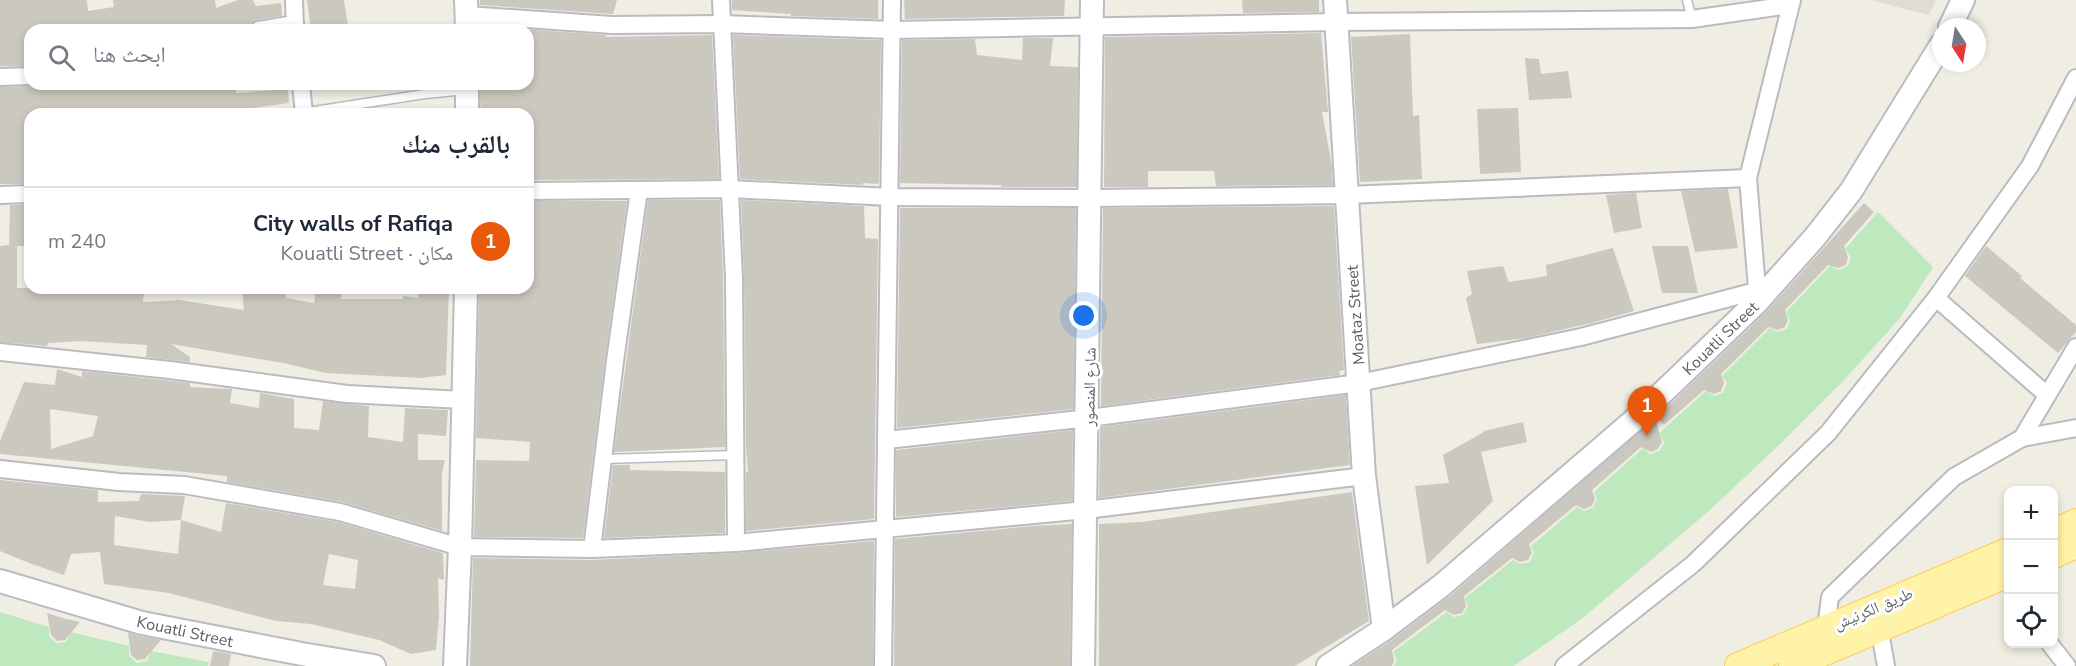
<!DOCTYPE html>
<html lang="ar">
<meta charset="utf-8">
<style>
:root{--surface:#fff;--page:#f2f2f3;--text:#1f2937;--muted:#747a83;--line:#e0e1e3;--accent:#ea580c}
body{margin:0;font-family:"Nunito Sans","Noto Naskh Arabic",sans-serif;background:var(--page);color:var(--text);direction:rtl}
.controls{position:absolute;right:18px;bottom:18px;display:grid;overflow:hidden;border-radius:12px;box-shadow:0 3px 9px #0003}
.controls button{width:54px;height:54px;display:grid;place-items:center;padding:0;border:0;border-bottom:2px solid var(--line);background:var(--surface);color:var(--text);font:30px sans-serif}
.compass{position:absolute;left:1932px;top:18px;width:54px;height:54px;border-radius:50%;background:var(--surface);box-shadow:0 3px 9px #0003;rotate:168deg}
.you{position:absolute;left:1084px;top:316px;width:21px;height:21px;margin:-15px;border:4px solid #fff;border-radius:50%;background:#1a73e8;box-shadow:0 0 0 9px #1a73e833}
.badge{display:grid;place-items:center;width:39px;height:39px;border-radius:50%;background:var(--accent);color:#fff;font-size:20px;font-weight:700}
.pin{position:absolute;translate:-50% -50px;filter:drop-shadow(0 2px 3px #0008)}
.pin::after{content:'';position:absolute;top:32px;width:21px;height:18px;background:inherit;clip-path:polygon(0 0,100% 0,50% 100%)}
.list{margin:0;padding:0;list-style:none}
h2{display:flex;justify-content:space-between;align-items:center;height:78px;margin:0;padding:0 24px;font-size:26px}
h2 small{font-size:20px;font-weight:400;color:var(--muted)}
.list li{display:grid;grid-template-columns:39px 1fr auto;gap:18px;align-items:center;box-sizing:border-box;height:108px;padding:0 24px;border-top:2px solid var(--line)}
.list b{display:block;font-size:22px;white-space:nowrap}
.list p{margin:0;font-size:20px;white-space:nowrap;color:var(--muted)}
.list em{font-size:20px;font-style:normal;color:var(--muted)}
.icon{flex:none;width:33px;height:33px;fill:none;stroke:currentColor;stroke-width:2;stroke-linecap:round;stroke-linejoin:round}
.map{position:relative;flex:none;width:2076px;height:666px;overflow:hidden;direction:ltr}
.search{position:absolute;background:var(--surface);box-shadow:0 3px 9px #0003;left:24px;top:24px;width:510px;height:66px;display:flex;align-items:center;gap:15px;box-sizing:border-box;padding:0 21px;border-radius:18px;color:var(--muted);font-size:22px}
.panel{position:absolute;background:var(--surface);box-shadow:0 3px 9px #0003;left:24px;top:108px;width:510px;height:186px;border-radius:18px;direction:rtl}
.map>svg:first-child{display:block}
.education{fill:#dfdcd2}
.green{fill:#bee9be}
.building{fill:#cbc8c0;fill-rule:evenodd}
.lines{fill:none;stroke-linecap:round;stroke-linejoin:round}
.lane-casing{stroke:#b8bcc1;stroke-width:11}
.street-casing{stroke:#b8bcc1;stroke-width:20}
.secondary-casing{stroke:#b9bdc3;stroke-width:26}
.primary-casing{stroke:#fecf4e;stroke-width:28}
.lane{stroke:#fff;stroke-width:8}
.street{stroke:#fff;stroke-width:16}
.secondary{stroke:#fff;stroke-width:22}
.primary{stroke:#fff2a9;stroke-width:26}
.labels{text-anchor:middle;stroke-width:6;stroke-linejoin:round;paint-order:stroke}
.street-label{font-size:16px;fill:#5b6066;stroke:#fff}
</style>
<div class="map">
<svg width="2076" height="666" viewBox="0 0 2076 666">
<rect width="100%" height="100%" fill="#f0ede3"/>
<!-- education -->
<polygon class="education" points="1870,0 1936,0 1929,15"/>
<!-- green -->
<g class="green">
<polygon points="1878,212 1933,267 1900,318 1845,379 1778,446 1710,510 1584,617 1514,666 1394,666 1397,660 1393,652 1447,612 1454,617 1463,615 1468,606 1465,598 1513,560 1520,564 1530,562 1534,553 1531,546 1577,507 1584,511 1593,508 1597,499 1594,492 1643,448 1650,454 1660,451 1664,442 1659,433 1706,391 1714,396 1723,393 1727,383 1722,376 1770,328 1777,332 1787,329 1790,320 1786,312 1830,266 1838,270 1848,266 1851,257 1845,249"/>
<polygon points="0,612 49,627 49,636 56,643 66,642 71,632 129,646 129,656 137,663 147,661 151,651 209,662 208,666 0,666"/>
</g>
<!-- building -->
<g class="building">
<polygon points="0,0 87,0 88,11 114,7 113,0 215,0 216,8 238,0 253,0 256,6 281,3 282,16 257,20 250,25 229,30 30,30 30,66 0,66"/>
<polygon points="307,0 344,0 348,26 311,30"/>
<polygon points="480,0 617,0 613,14 480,5"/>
<polygon points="732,0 878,0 878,19 791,16 791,14 732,10"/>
<polygon points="904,0 1065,0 1064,16 905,19"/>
<polygon points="1242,0 1319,0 1319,12 1243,13"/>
<polygon points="480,26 606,35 606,37 712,35 719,179 528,180 528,114 481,114 480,100 480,84 528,84 528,30 480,30"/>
<polygon points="1321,33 1328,112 1322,112 1332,166 1333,185 1216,186 1214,171 1148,171 1148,187 1104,187 1105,37"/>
<polygon points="1410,34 1413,116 1419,115 1422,179 1360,182 1351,37"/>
<polygon points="733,35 881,40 879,182 877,184 863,183 863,185 740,179"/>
<polygon points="1023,38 1053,38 1050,66 1078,67 1077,187 1001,187 1001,185 900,183 902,40 975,39 977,55 1022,60"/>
<polygon points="1525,58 1539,59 1541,74 1568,71 1572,98 1529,100"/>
<polygon points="37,84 235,84 236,93 288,89 289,103 210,114 30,114 30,141 27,140 29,184 0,184 0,87 30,86"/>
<polygon points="1518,108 1521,172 1480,174 1477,109"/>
<polygon points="1728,189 1738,248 1695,252 1681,191"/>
<polygon points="1636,193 1642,228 1614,233 1606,195"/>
<polygon points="648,200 720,200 723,278 725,447 614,452"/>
<polygon points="741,200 864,206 865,238 878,239 874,519 746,531 746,472 748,472 746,447 744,278"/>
<polygon points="528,201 627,201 605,360 583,538 474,537 476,460 529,461 530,442 476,438 479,288 528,288"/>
<polygon points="1864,203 1874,212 1844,246 1848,257 1846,265 1838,268 1828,265 1785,310 1788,320 1785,327 1778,330 1768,327 1721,374 1724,383 1721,391 1714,394 1704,390 1664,425 1657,417 1768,310"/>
<polygon points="10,205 30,205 30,246 17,246 17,288 144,288 143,302 179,300 244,310 242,288 284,288 286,298 314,303 316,288 342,288 341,299 403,299 403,296 418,298 418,289 449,289 446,375 421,378 326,373 283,363 171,344 190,357 190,362 146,357 147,345 81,341 48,343 47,346 0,342 0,246 9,245"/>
<polygon points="1334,206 1344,370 1339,371 1340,375 1101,406 1103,208"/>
<polygon points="900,208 1076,208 1074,409 897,428"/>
<polygon points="1652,246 1688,246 1698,293 1662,293"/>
<polygon points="1986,246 2022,276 2020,278 2076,325 2076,332 2058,353 1965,276"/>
<polygon points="1613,248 1634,311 1591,323 1526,338 1477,344 1466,298 1472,294 1467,271 1503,266 1509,282 1547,276 1546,265"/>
<path d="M 57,369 L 82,377 L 82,371 L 190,383 L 190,387 L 232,389 L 230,403 L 259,408 L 260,393 L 294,399 L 294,428 L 319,430 L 323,401 L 369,406 L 368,437 L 403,442 L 405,408 L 448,410 L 446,436 L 418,434 L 418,460 L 445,460 L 442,474 L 442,531 L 342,502 L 227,482 L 227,476 L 0,454 L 0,441 L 24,382 L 55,385 ZM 50,409 L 98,416 L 93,436 L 51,449 Z"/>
<polygon points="1346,395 1350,465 1099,498 1100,427"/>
<polygon points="1655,418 1662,442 1658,449 1651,452 1641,447 1592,490 1595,499 1592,506 1584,509 1576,505 1529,544 1532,553 1528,560 1520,562 1512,558 1464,596 1466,606 1462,613 1454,615 1445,610 1392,650 1394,660 1392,666 1352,666 1392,640 1450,596"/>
<polygon points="1523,422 1527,442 1481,452 1493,501 1427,565 1415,486 1449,483 1443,455 1484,432 1484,431"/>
<polygon points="1073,430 1072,501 896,517 896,450"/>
<polygon points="613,465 630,465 630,470 725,472 725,533 604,538"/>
<path d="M 0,480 L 98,490 L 98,502 L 139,501 L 141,494 L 185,496 L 181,520 L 221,532 L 226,503 L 338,522 L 443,553 L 444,580 L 438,578 L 439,616 L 436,650 L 411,654 L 379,640 L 311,624 L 276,621 L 169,593 L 104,584 L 100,552 L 71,554 L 64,575 L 29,563 L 0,551 ZM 115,516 L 150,522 L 181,520 L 178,554 L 114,545 ZM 329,554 L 358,560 L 355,589 L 323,585 Z"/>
<polygon points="1352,492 1369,621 1295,666 1099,666 1099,524 1142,522"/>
<polygon points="1072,524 1070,666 894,666 895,539 1033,526"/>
<polygon points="874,541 873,666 470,666 473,558 592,560 736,553"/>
<polygon points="47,613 66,619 80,622 65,640 57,641 51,635"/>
<polygon points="128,633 139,636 161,640 145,659 137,660 131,655"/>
<polygon points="213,651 231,654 229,666 210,666"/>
</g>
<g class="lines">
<!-- lane casing -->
<g class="lane-casing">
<g id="lane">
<polyline points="1687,0 1692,19"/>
<polyline points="301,113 425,94 466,90"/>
<polyline points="603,459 735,455"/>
</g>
</g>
<!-- street casing -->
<g class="street-casing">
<g id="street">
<polyline points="294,0 295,30"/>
<polyline points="721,0 734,278 736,543"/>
<polyline points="467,15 612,25 722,24 892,30 1336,22 1692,19 1790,5"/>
<polyline points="259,30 295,24"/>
<polyline points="0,77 30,76"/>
<polyline points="301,84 304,114"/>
<polyline points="528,191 730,189 890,197 1090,198 1347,195 1748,178"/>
<polyline points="0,195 30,194"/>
<polyline points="1936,298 2047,395"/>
<polyline points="1758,301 1748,178 1792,0"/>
<polyline points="0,352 170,370 347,394 463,400"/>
<polyline points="2022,438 2076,428"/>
<polyline points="887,440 1089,418 1359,383 1581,337 1756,291"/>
<polyline points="0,469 119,482 184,485 340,512 460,547 592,549 736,543 1086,510 1364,476"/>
<polyline points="592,549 615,361 639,190"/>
<polyline points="1878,621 1886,666"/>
<polyline points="1826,628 1830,597 1954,477 2022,438 2076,347"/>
<polyline points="2050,644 2067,666"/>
<polyline points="883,666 892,0"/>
<polyline points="1564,666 1693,564 1828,433 1936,298 2030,166 2076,78"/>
</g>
</g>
<!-- secondary casing -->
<g class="secondary-casing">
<g id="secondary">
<polyline points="466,0 467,30"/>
<polyline points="1335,0 1364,476 1384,629"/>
<polyline points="1950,27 1963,0"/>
<polyline points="467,84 467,114"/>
<polyline points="0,581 142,623 302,654 374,666"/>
<polyline points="455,666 460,547 466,288"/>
<path d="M 1083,666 C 1087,444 1090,222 1092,0"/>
<polyline points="1328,666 1384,629 1441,586 1633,421 1758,301 1815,237 1851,191 1941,45"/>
</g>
</g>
<!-- primary casing -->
<g class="primary-casing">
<g id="primary">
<polyline points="2054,532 2076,522"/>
<polyline points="2054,555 2076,545"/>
<polyline points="1738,666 2008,551"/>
<polyline points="1792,666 2008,574"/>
</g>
</g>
<!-- lane -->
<use href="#lane" class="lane"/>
<!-- street -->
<use href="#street" class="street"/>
<!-- secondary -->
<use href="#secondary" class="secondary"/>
<!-- primary -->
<use href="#primary" class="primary"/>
</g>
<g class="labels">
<!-- street labels -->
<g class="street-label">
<text transform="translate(1355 315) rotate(-94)" y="6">Moataz Street</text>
<text transform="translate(1720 338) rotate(-44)" y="6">Kouatli Street</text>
<text transform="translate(1089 387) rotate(-89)" y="6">شارع المنصور</text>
<text transform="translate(1873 608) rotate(-23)" y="6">طريق الكرنيش</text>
<text transform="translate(185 631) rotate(12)" y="6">Kouatli Street</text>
</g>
</g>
</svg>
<div class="controls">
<button>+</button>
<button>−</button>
<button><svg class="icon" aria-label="locate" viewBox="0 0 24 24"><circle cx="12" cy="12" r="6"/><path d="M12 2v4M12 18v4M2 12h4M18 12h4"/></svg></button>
</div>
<svg class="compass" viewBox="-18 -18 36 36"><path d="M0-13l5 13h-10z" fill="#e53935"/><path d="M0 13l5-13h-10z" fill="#747a83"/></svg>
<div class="you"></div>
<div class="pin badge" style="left:1647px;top:436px">1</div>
<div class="search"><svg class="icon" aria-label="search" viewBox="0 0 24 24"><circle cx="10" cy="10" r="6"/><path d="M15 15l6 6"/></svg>ابحث هنا</div>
<section class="panel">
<h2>بالقرب منك<small></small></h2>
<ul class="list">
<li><span class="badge">1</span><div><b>City walls of Rafiqa</b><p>مكان · Kouatli Street</p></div><em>240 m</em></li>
</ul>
</section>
</div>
